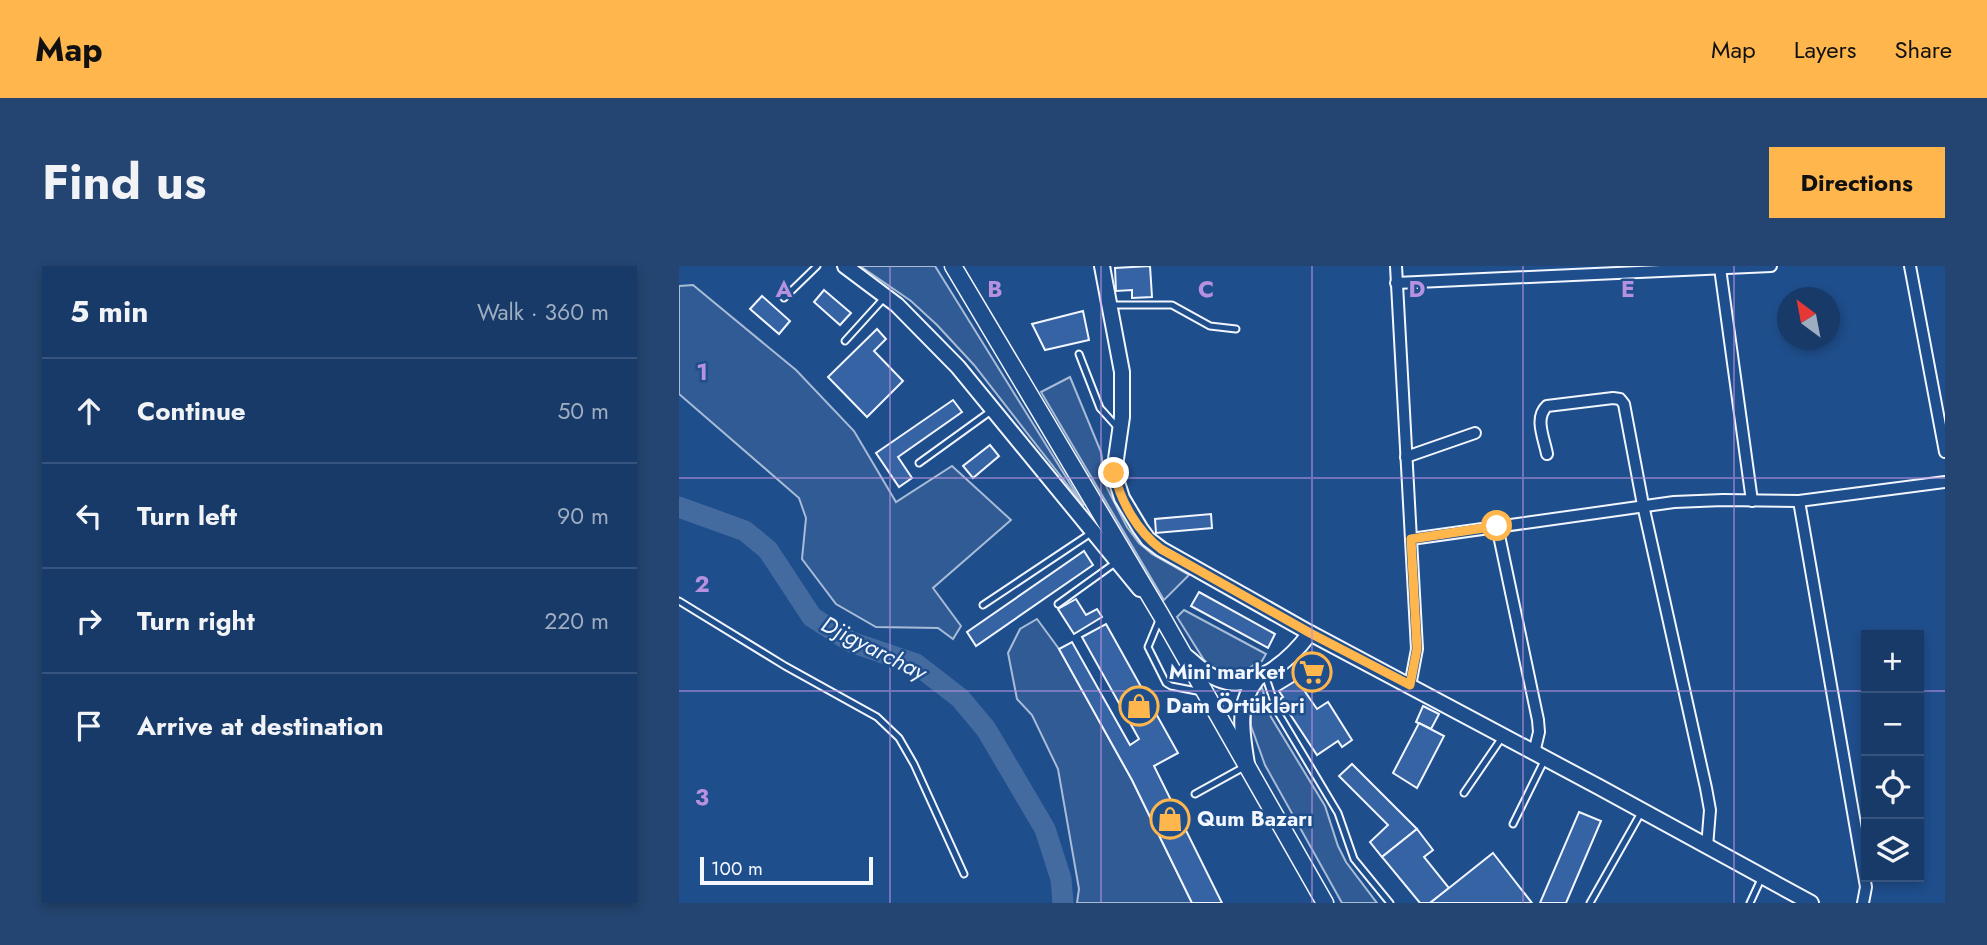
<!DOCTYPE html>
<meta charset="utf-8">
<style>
:root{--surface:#173a69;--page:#244571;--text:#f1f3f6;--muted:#9eadc0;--line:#36547d;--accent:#ffb74d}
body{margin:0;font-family:Jost,sans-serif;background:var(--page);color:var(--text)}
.controls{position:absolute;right:21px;bottom:21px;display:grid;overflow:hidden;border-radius:0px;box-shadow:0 4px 10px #0003}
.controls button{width:63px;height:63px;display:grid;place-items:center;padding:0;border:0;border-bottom:2px solid var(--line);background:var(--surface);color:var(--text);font:35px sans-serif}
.compass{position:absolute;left:1098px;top:21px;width:63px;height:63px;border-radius:50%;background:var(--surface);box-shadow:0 4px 10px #0003;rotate:328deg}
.scale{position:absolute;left:21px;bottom:18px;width:173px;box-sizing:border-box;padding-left:7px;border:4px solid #f2f6ff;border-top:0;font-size:19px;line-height:24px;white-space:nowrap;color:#f2f6ff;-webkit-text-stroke:5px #1f4e8c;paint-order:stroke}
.stop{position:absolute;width:21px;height:21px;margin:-16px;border:5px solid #ffb74d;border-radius:50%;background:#fff}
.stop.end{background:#ffb74d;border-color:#fff;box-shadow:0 2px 7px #0008}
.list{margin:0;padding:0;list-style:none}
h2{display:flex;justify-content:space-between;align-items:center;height:91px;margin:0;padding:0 28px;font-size:30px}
h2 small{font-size:23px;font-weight:400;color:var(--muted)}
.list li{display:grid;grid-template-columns:46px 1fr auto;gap:21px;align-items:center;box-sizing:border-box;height:105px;padding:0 28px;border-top:2px solid var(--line)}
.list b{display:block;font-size:26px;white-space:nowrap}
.list em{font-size:23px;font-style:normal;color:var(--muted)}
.icon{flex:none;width:38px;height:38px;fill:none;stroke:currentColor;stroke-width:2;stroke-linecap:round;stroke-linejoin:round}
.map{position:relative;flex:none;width:1266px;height:637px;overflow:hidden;border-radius:0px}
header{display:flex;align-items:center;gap:42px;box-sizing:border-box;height:98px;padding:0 35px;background:var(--accent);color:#111}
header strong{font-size:33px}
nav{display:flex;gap:38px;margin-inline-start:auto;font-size:24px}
.intro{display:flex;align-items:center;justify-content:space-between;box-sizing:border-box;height:168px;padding:0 42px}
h1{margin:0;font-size:49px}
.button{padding:18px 32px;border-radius:0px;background:var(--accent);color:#111;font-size:24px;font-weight:700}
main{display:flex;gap:42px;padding:0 42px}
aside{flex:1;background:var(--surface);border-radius:0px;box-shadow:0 4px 10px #0003}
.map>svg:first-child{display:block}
.built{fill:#305b95;stroke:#a8bbd7;stroke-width:2}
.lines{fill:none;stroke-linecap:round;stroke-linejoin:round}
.river{stroke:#446ba0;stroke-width:21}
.building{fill:#3563a3;stroke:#f2f6ff;stroke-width:2}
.service-casing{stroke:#f2f6ff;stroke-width:9}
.minor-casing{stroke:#f2f6ff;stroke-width:14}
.secondary-casing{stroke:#f2f6ff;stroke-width:18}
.primary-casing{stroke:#f2f6ff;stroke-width:19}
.service{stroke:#1f4e8c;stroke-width:5}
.minor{stroke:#1f4e8c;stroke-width:10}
.secondary{stroke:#1f4e8c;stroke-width:14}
.primary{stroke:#1f4e8c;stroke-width:16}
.route{stroke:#ffb74d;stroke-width:9}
.grid{fill:none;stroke:#b691df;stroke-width:2;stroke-opacity:0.55}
.labels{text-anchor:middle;stroke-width:5;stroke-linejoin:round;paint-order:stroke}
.poi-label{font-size:21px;font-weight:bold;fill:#f2f6ff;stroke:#1f4e8c;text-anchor:start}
.water-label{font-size:23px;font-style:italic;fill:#f2f6ff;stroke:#1f4e8c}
.grid-label{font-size:23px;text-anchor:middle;font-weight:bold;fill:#b691df;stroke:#1f4e8c;stroke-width:5;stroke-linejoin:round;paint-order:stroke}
</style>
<header>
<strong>Map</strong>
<nav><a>Map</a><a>Layers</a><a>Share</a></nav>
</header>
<div class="intro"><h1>Find us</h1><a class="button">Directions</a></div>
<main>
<aside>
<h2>5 min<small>Walk · 360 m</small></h2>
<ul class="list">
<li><svg class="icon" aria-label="ahead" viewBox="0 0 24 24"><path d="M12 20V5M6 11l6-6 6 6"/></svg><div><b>Continue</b></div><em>50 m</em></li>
<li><svg class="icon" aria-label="left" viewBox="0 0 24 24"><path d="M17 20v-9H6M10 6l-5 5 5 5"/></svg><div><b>Turn left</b></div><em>90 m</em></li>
<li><svg class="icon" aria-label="right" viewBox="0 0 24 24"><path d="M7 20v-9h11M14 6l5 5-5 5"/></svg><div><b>Turn right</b></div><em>220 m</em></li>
<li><svg class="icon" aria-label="arrive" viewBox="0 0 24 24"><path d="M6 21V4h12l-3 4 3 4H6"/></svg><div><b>Arrive at destination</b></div></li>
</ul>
</aside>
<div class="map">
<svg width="1266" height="637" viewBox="0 0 1266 637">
<rect width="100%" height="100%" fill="#1f4e8c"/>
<!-- built -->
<g class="built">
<polygon points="181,0 256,0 405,240 295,99 258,59 232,35"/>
<polygon points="14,19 117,104 175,165 217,236 273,200 332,254 254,322 282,360 274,373 259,362 197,361 157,338 123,293 127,252 120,232 0,128 0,20"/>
<polygon points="391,111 422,186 427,220 448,261 460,277 473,288 510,309 485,334 362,126"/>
<polygon points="505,344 587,388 583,395 568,403 555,406 542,405 532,401 525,394 498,351"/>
<polygon points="358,353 380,383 453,514 513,637 398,637 400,623 379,503 353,449 338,433 329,387 341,363"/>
<polygon points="583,422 592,451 646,540 659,580 667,596 698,637 663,637 586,499 572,460 572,439 578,425"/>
</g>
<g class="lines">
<!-- river -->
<polyline class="river" points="0,241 66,265 89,284 133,351 172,376 237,398 281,432 307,463 366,563 382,613 384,637"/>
</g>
<!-- building -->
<g class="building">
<polygon points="471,0 473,31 453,32 453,24 437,25 436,2"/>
<polygon points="145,24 172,47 161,59 135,36"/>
<polygon points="83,30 111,55 100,68 71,43"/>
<polygon points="404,45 410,74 366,84 353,58"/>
<polygon points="198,63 207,73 195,85 224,115 188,151 149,111"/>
<polygon points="274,134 283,146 219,191 233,212 220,221 197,187"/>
<polygon points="311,179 320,190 294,212 284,200"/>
<polygon points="532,248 533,262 477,267 476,253"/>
<polygon points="405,285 414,299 297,380 288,366"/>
<polygon points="520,326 596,368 589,382 512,340"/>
<polygon points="397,333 407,349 418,343 423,351 395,368 379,343"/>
<polygon points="427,358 499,487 475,500 543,637 513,637 453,514 380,383 393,376 451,479 460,473 403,371"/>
<polygon points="629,396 643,404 636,416 623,408"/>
<polygon points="618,414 638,443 649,436 673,474 663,481 659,475 638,489 601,433 604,431 600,425"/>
<polygon points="744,440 760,448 752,463 737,456"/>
<polygon points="740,457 765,470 738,522 714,507"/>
<polygon points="673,498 738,563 703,591 691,576 709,559 660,510"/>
<polygon points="900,546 922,555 887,637 861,637"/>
<polygon points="738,563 754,584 745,591 770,622 751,637 741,637 703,591"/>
<polygon points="814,587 853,637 751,637 770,622"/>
</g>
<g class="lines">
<!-- service casing -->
<g class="service-casing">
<g id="service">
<polyline points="105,32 138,0"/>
<polyline points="433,39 493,39 531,60 557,63"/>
<polyline points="166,75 205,32"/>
<polyline points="400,88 421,142 439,162"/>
<polyline points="240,197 312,145"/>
<polyline points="0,335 106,400 198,451 220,472 235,498 285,608"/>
<polyline points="379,338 436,297"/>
<polyline points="304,339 412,267"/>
<polyline points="481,352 469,381 487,417 492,420 523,426"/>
<polyline points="586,409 598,445 659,547 675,593 711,637"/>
<polyline points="785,527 824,470"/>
<polyline points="516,528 565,501"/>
<polyline points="834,558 866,493"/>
<polyline points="911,637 963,545"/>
<polyline points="1071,637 1083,611"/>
</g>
</g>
<!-- minor casing -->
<g class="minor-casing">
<g id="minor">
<polyline points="717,0 738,383 731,420"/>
<polyline points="1231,0 1266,186"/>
<polyline points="1041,2 1073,235"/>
<polyline points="717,17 1092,0"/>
<path d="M 868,188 C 865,172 855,152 868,140 L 934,132 L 941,133 L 945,138 L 964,239 L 1027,522 L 1031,544 L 1028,581"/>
<polyline points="727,191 796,167"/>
<polyline points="1120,235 1187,621 1184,637"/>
<polyline points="818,260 859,454 860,466 855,487"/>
<polyline points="732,273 995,236 1044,234 1120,235 1266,216"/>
</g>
</g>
<!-- secondary casing -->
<g class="secondary-casing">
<g id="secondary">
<polyline points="166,0 218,39 279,101 461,323"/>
<polyline points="423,0 443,106 443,151 435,207 443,232 461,262 469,273 482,283 631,367 920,521 1132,637"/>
<path d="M 508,391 C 518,399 527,409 539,413 C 574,428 612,393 631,367"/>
<path d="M 568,498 C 563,467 557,439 578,413"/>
</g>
</g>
<!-- primary casing -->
<g class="primary-casing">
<polyline id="primary" points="274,0 482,349 646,637"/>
</g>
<!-- service -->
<use href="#service" class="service"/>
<!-- minor -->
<use href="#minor" class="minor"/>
<!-- secondary -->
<use href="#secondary" class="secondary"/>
<!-- primary -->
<use href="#primary" class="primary"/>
</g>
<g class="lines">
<!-- route -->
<path class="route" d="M 435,207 C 442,236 458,265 482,283 L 631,367 L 731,419 L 738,383 L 732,273 L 818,260"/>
</g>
<!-- grid -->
<path class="grid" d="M 211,0 L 211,637M 422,0 L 422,637M 633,0 L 633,637M 844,0 L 844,637M 1055,0 L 1055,637M 0,212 L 1266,212M 0,425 L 1187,425M 1240,425 L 1266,425"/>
<!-- icons -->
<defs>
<g id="supermarket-ring" transform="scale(2.0125)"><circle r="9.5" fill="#1f4e8c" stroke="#ffb74d" stroke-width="1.5"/><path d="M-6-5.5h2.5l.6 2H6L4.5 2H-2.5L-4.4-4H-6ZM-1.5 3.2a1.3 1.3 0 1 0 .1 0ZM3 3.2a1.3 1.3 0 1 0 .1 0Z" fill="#ffb74d"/></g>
<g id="shop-ring" transform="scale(2.0125)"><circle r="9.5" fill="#1f4e8c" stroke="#ffb74d" stroke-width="1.5"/><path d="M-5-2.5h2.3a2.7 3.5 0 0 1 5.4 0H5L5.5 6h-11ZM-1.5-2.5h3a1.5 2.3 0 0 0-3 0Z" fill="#ffb74d"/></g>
</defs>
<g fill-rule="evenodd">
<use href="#supermarket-ring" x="633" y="406"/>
<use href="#shop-ring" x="460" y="440"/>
<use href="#shop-ring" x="491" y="553"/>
</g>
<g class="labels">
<!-- poi labels -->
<g class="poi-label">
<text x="606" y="413" text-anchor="end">Mini market</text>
<text x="487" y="447">Dam Örtükləri</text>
<text x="518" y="560">Qum Bazarı</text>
</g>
<!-- water labels -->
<g class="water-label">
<text transform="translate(195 382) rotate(27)" y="8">Djigyarchay</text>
</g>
</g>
<g class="grid-label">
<text x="105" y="31">A</text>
<text x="316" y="31">B</text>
<text x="527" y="31">C</text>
<text x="738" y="31">D</text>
<text x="949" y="31">E</text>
<text x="23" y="114">1</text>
<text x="23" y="326">2</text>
<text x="23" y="539">3</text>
</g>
</svg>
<div class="controls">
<button>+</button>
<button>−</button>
<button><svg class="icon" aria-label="locate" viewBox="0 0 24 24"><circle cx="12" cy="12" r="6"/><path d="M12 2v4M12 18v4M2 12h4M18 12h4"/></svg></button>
<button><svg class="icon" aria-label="layers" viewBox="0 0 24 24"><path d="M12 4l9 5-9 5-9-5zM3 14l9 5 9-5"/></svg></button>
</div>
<svg class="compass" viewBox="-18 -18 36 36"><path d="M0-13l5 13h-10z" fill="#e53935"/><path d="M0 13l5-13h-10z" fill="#9eadc0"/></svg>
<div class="scale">100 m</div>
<div class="stop" style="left:818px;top:260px"></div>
<div class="stop end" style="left:435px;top:207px"></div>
</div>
</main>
